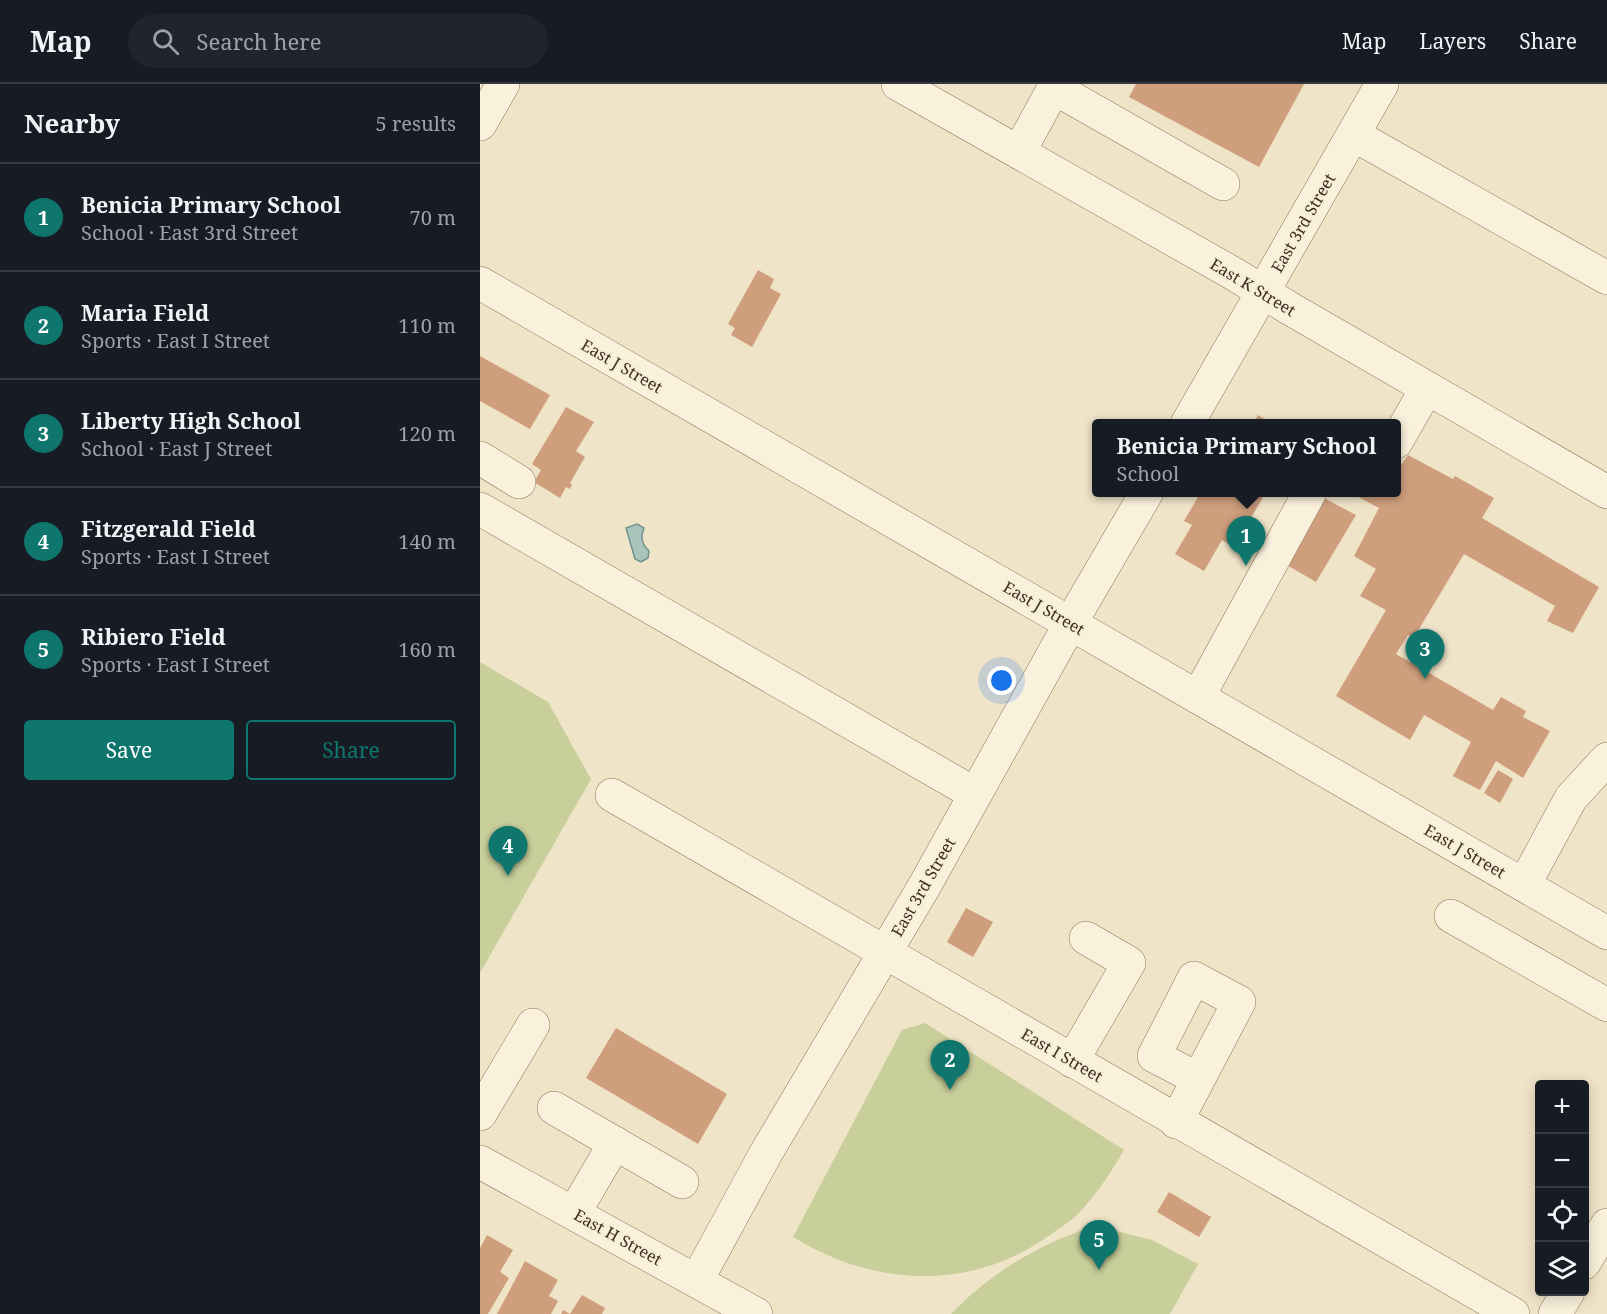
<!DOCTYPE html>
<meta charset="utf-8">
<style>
:root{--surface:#171b24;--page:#20242c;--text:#f1f3f6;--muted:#9ea1a6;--line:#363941;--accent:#0f766e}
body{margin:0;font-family:"Noto Serif",serif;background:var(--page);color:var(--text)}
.controls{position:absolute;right:18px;bottom:18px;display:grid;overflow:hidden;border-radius:6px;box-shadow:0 3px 15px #0003}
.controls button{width:54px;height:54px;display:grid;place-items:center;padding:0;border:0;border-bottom:2px solid var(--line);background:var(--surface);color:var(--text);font:30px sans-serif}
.you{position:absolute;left:522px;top:597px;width:21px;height:21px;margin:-15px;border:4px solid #fff;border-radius:50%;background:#1a73e8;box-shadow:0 0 0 9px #1a73e833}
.badge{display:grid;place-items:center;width:39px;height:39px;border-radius:50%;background:var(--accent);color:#fff;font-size:20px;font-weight:700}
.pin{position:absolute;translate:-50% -50px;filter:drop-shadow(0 2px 3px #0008)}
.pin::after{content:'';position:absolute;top:32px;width:21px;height:18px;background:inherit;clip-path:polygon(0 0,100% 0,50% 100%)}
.popup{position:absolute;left:612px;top:335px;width:309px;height:78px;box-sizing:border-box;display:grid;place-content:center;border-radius:6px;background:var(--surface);filter:drop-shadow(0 2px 4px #0005);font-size:20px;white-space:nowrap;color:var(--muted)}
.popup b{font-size:22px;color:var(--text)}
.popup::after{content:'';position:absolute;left:50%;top:100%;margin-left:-12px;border:12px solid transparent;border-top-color:var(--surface)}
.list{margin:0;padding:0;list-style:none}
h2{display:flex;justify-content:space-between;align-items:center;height:78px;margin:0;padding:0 24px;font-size:26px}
h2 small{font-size:20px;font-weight:400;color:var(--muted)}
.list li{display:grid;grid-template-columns:39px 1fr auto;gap:18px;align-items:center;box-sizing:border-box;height:108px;padding:0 24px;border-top:2px solid var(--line)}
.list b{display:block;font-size:22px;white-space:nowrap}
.list p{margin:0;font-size:20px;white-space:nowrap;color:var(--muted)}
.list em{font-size:20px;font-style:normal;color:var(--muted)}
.actions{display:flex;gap:12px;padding:18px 24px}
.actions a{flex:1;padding:14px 0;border:2px solid var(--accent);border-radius:6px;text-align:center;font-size:21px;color:var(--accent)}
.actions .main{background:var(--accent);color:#fff}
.icon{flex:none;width:33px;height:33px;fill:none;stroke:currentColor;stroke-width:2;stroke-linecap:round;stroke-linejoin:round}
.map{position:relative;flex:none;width:1127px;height:1230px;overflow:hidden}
header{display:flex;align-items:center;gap:36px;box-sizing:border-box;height:84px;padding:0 30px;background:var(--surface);border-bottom:2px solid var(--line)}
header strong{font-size:28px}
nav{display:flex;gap:33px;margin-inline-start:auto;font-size:21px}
.search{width:420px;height:54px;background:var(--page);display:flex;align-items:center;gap:15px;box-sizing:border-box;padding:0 21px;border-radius:33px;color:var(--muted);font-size:22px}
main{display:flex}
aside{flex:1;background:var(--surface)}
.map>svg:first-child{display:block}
.green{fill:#c9cf9b}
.water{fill:#a9c4bc;stroke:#6f938a;stroke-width:1.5}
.building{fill:#cf9f7d}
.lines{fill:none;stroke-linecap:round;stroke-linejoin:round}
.minor-casing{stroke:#8d765c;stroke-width:34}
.minor{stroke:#faf1dc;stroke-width:33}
.labels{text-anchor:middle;stroke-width:4.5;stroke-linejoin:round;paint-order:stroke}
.street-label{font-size:16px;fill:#3d2e20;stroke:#f7eed8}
</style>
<header>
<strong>Map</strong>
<div class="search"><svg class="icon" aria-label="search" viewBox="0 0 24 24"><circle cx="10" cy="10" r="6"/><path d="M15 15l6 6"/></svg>Search here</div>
<nav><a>Map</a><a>Layers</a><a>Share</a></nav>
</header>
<main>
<aside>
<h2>Nearby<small>5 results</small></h2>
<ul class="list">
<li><span class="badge">1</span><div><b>Benicia Primary School</b><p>School · East 3rd Street</p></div><em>70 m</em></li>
<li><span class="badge">2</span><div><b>Maria Field</b><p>Sports · East I Street</p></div><em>110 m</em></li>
<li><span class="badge">3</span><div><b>Liberty High School</b><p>School · East J Street</p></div><em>120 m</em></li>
<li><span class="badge">4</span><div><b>Fitzgerald Field</b><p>Sports · East I Street</p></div><em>140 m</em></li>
<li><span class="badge">5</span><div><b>Ribiero Field</b><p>Sports · East I Street</p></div><em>160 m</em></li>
</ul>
<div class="actions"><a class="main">Save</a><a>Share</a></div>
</aside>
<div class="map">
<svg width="1127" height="1230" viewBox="0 0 1127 1230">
<rect width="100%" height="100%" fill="#f0e4c8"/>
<!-- green -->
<g class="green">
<polygon points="0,578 68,618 111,695 0,889"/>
<path d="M 445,939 L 644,1066 C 630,1090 615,1113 596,1132 C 588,1139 578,1145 570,1151 C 491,1208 394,1203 313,1153 L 422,946 Z"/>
<path d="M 603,1146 L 636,1147 L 672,1156 L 718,1180 L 690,1230 L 471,1230 C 507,1192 554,1163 603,1146 Z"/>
</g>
<!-- water -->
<path class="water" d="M 157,440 L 164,444 C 160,454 162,460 169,467 L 168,474 L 161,478 L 155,475 L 146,444 Z"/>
<!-- building -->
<g class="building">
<polygon points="656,0 824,0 779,83 649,13"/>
<polygon points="278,186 294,195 290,204 301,210 272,263 251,251 255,244 248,240"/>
<polygon points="0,272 70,311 50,345 0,317"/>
<polygon points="86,323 114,338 96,367 105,373 90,399 92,401 90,405 86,403 80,414 54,398 61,386 52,380"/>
<polygon points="778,331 792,340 773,340"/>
<polygon points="928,371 973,395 975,392 1014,414 1002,434 1119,503 1093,549 1067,537 1075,522 984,470 933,555 928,551 916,570 1013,626 1021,613 1046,627 1043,633 1070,647 1043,694 1016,677 1000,706 973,692 991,658 944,631 930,656 856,612 906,526 880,512 896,485 874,472 899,424 869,408 916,408 916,381 920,383"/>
<polygon points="721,408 786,408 754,463 742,456 724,487 695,470 712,441 704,437"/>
<polygon points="838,411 876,431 836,498 800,477"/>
<polygon points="1018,686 1033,695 1020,719 1004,709"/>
<polygon points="486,824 513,838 493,873 467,858"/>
<polygon points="136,944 247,1010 218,1060 106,994"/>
<polygon points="689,1108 731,1133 719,1153 677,1128"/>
<polygon points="7,1151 33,1166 20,1188 29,1194 8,1230 0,1230 0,1164"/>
<polygon points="45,1177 78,1196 69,1212 78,1217 71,1230 17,1230"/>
<polygon points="102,1211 125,1224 122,1230 81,1230 83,1226 90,1230"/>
</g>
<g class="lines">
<!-- minor casing -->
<g class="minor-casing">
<g id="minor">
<polyline points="418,0 754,190 809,224 1127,408"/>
<polyline points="574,4 743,100"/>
<polyline points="0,40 23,0"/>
<polyline points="874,51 1127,194"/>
<polyline points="539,68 576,0"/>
<polyline points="0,199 1127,849"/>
<polyline points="707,340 902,0"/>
<polyline points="916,358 947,304"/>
<polyline points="0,374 39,398"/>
<polyline points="0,425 495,710"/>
<polyline points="718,613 830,408"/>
<polyline points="132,711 1033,1230"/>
<polyline points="1044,801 1091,714 1127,675"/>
<polyline points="971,832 1127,921"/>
<polyline points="592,977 649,879 606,854"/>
<polyline points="74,1024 202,1098"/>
<polyline points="0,1030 53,941"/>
<polyline points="696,1038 759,918 714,894 674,972 718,995"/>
<polyline points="0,1078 276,1230"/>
<polyline points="94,1129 135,1059"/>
<polyline points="1104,1179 1127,1141"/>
<polyline points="217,1196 286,1069 445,801 590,540 667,408"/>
<polyline points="1075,1230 1088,1208"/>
</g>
</g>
<!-- minor -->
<use href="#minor" class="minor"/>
</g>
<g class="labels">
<!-- street labels -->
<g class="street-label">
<text transform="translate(823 139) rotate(-60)" y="6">East 3rd Street</text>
<text transform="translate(773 203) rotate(31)" y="6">East K Street</text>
<text transform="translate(142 282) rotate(30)" y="6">East J Street</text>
<text transform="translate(564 524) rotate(30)" y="6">East J Street</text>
<text transform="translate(985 767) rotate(30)" y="6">East J Street</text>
<text transform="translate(443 803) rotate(-60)" y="6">East 3rd Street</text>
<text transform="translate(582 971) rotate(30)" y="6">East I Street</text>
<text transform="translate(138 1153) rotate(29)" y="6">East H Street</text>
</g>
</g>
</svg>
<div class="controls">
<button>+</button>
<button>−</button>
<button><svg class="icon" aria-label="locate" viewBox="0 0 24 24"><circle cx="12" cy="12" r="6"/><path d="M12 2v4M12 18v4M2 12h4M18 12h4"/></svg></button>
<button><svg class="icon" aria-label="layers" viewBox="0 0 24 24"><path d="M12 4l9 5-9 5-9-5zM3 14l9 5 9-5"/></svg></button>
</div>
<div class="you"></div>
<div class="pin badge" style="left:766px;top:482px">1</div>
<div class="popup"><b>Benicia Primary School</b>School</div>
<div class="pin badge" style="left:470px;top:1006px">2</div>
<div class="pin badge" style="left:945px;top:595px">3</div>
<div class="pin badge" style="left:28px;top:792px">4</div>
<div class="pin badge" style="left:619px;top:1186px">5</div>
</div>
</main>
